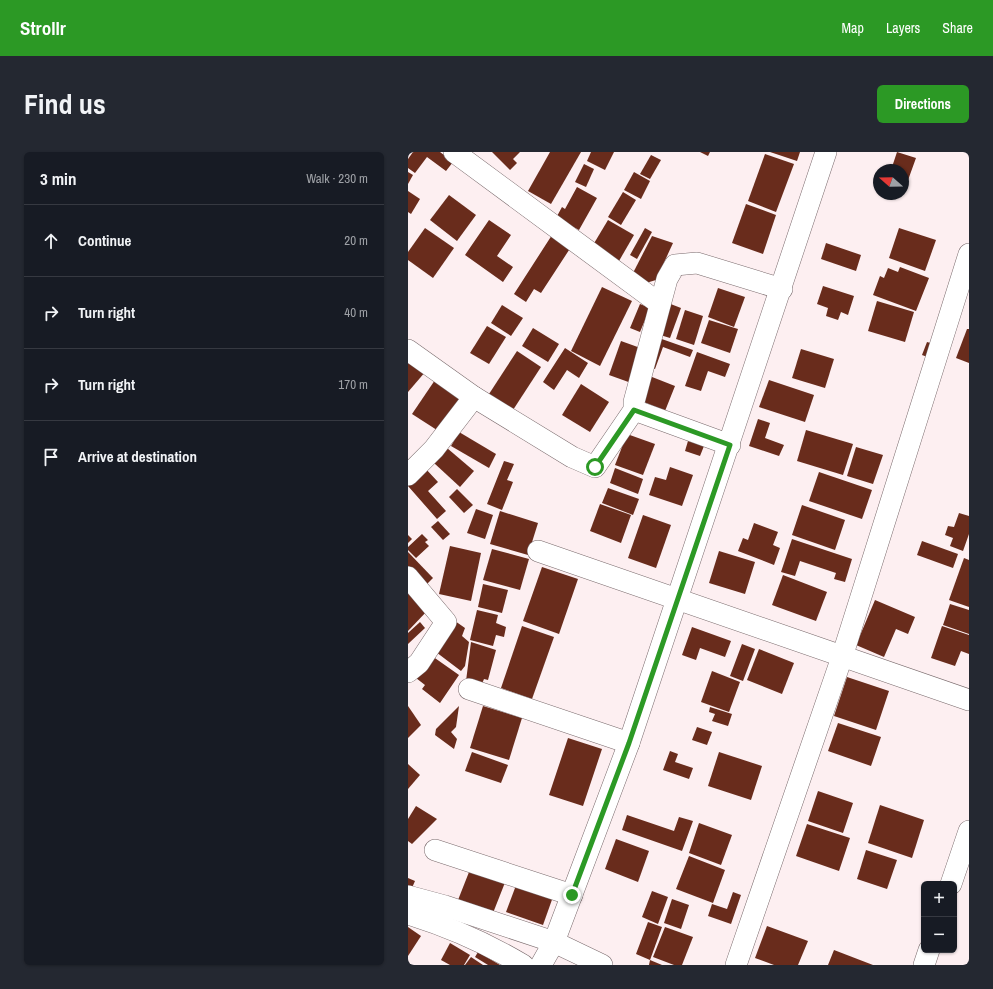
<!DOCTYPE html>
<meta charset="utf-8">
<style>
:root{--surface:#171b24;--page:#242831;--text:#f1f3f6;--muted:#9ea1a6;--line:#363941;--accent:#2c9925}
body{margin:0;font-family:"Archivo Narrow",sans-serif;background:var(--page);color:var(--text)}
.controls{position:absolute;right:12px;bottom:12px;display:grid;overflow:hidden;border-radius:6px;box-shadow:0 1px 3px #0004}
.controls button{width:36px;height:36px;display:grid;place-items:center;padding:0;border:0;border-bottom:1px solid var(--line);background:var(--surface);color:var(--text);font:20px sans-serif}
.compass{position:absolute;left:465px;top:12px;width:36px;height:36px;border-radius:50%;background:var(--surface);box-shadow:0 1px 3px #0004;rotate:290deg}
.stop{position:absolute;width:12px;height:12px;margin:-9px;border:3px solid #2c9925;border-radius:50%;background:#fff}
.stop.end{background:#2c9925;border-color:#fff;box-shadow:0 1px 4px #0008}
.list{margin:0;padding:0;list-style:none}
h2{display:flex;justify-content:space-between;align-items:center;height:52px;margin:0;padding:0 16px;font-size:17px}
h2 small{font-size:13px;font-weight:400;color:var(--muted)}
.list li{display:grid;grid-template-columns:26px 1fr auto;gap:12px;align-items:center;box-sizing:border-box;height:72px;padding:0 16px;border-top:1px solid var(--line)}
.list b{display:block;font-size:15px;white-space:nowrap}
.list em{font-size:13px;font-style:normal;color:var(--muted)}
.icon{flex:none;width:22px;height:22px;fill:none;stroke:currentColor;stroke-width:2;stroke-linecap:round;stroke-linejoin:round}
.map{position:relative;flex:none;width:561px;height:813px;overflow:hidden;border-radius:6px}
header{display:flex;align-items:center;gap:24px;box-sizing:border-box;height:56px;padding:0 20px;background:var(--accent);color:#fff}
header strong{font-size:19px}
nav{display:flex;gap:22px;margin-inline-start:auto;font-size:14px}
.intro{display:flex;align-items:center;justify-content:space-between;box-sizing:border-box;height:96px;padding:0 24px}
h1{margin:0;font-size:28px}
.button{padding:10px 18px;border-radius:6px;background:var(--accent);color:#fff;font-size:14px;font-weight:700}
main{display:flex;gap:24px;padding:0 24px}
aside{flex:1;background:var(--surface);border-radius:6px;box-shadow:0 1px 3px #0004}
.map>svg:first-child{display:block}
.building{fill:#692c1c}
.lines{fill:none;stroke-linecap:round;stroke-linejoin:round}
.street-casing{stroke:#796a6c;stroke-width:22}
.street{stroke:#fff;stroke-width:21}
.route{stroke:#2c9925;stroke-width:5}
</style>
<header>
<strong>Strollr</strong>
<nav><a>Map</a><a>Layers</a><a>Share</a></nav>
</header>
<div class="intro"><h1>Find us</h1><a class="button">Directions</a></div>
<main>
<aside>
<h2>3 min<small>Walk · 230 m</small></h2>
<ul class="list">
<li><svg class="icon" aria-label="ahead" viewBox="0 0 24 24"><path d="M12 20V5M6 11l6-6 6 6"/></svg><div><b>Continue</b></div><em>20 m</em></li>
<li><svg class="icon" aria-label="right" viewBox="0 0 24 24"><path d="M7 20v-9h11M14 6l5 5-5 5"/></svg><div><b>Turn right</b></div><em>40 m</em></li>
<li><svg class="icon" aria-label="right" viewBox="0 0 24 24"><path d="M7 20v-9h11M14 6l5 5-5 5"/></svg><div><b>Turn right</b></div><em>170 m</em></li>
<li><svg class="icon" aria-label="arrive" viewBox="0 0 24 24"><path d="M6 21V4h12l-3 4 3 4H6"/></svg><div><b>Arrive at destination</b></div></li>
</ul>
</aside>
<div class="map">
<svg width="561" height="813" viewBox="0 0 561 813">
<rect width="100%" height="100%" fill="#fdeff1"/>
<!-- building -->
<g class="building">
<polygon points="5,0 32,0 45,10 38,19 19,5 7,21 0,16 0,7"/>
<polygon points="84,0 112,0 105,7 109,11 102,18"/>
<polygon points="142,0 173,0 143,52 120,39"/>
<polygon points="183,0 206,0 197,18 179,9"/>
<polygon points="292,0 302,0 300,4"/>
<polygon points="362,0 392,0 389,9"/>
<polygon points="489,0 508,6 495,42 495,18 484,15"/>
<polygon points="357,2 386,12 368,60 340,49"/>
<polygon points="243,3 253,8 242,27 232,22"/>
<polygon points="176,12 186,17 178,35 167,30"/>
<polygon points="0,20 5,23 0,32"/>
<polygon points="226,20 242,29 233,47 216,38"/>
<polygon points="169,35 189,46 171,78 148,66 154,55 157,57"/>
<polygon points="0,39 12,47 3,62 0,60"/>
<polygon points="215,40 228,48 213,73 200,65"/>
<polygon points="41,43 68,63 49,89 22,68"/>
<polygon points="338,52 368,63 355,102 324,91"/>
<polygon points="81,68 103,83 89,104 105,115 95,130 57,103"/>
<polygon points="200,68 226,83 211,109 185,93"/>
<polygon points="17,76 46,96 25,126 0,108 0,100"/>
<polygon points="237,76 244,80 229,107 222,103"/>
<polygon points="491,76 528,88 517,119 481,106"/>
<polygon points="144,83 163,95 133,141 126,137 118,150 106,142"/>
<polygon points="244,84 265,91 248,128 238,131 225,121"/>
<polygon points="418,91 453,103 448,119 413,107"/>
<polygon points="492,115 521,126 508,159 465,143 472,124 476,126 480,116 490,120"/>
<polygon points="415,134 446,144 440,163 433,160 430,168 418,164 420,156 409,152"/>
<polygon points="194,135 224,149 192,214 163,199"/>
<polygon points="310,136 337,145 326,175 300,165"/>
<polygon points="469,149 506,160 497,190 460,179"/>
<polygon points="260,151 273,156 262,186 249,182"/>
<polygon points="232,152 242,156 232,180 222,176"/>
<polygon points="94,153 115,166 103,184 83,171"/>
<polygon points="277,158 295,164 286,193 268,187"/>
<polygon points="301,168 330,177 322,201 293,191"/>
<polygon points="79,174 98,185 81,212 62,201"/>
<polygon points="125,176 151,192 140,210 114,194"/>
<polygon points="559,177 561,177 561,211 548,206"/>
<polygon points="248,185 285,198 282,205 255,195 247,217 238,214"/>
<polygon points="213,189 238,198 226,232 201,223"/>
<polygon points="519,190 526,192 522,206 514,203"/>
<polygon points="157,196 180,211 171,226 159,218 146,238 135,230"/>
<polygon points="393,197 426,207 417,236 384,226"/>
<polygon points="109,199 133,215 105,258 81,242"/>
<polygon points="289,200 322,212 317,225 300,219 293,239 277,234"/>
<polygon points="0,205 18,219 0,240"/>
<polygon points="239,223 267,234 257,259 229,247"/>
<polygon points="27,228 54,247 32,280 4,262"/>
<polygon points="361,228 406,243 397,270 351,255"/>
<polygon points="173,232 201,250 182,280 154,263"/>
<polygon points="350,267 362,271 357,286 376,293 371,304 341,294"/>
<polygon points="398,278 445,292 435,323 389,309"/>
<polygon points="51,280 88,302 81,316 43,294"/>
<polygon points="219,282 247,292 235,323 207,313"/>
<polygon points="280,289 296,294 292,304 277,299"/>
<polygon points="448,295 475,303 465,332 439,324"/>
<polygon points="39,296 66,319 52,335 26,311"/>
<polygon points="96,309 106,312 99,328 105,330 94,358 79,352"/>
<polygon points="262,315 285,323 274,354 241,343 247,325 258,328"/>
<polygon points="17,316 30,330 20,339 38,359 29,367 0,334 0,331"/>
<polygon points="207,316 235,327 230,342 202,331"/>
<polygon points="411,320 464,338 454,367 401,349"/>
<polygon points="200,336 231,347 225,363 194,351"/>
<polygon points="49,337 65,353 56,361 41,345"/>
<polygon points="192,352 223,363 213,391 182,379"/>
<polygon points="394,353 437,368 427,398 384,383"/>
<polygon points="68,357 85,363 77,387 59,381"/>
<polygon points="92,359 130,371 120,403 82,392"/>
<polygon points="551,361 561,364 561,382 555,399 542,394 545,386 537,383 540,374 546,375"/>
<polygon points="235,363 263,373 248,416 220,406"/>
<polygon points="30,369 42,382 35,388 23,375"/>
<polygon points="346,371 370,380 365,393 372,396 366,413 330,399 335,386 340,388"/>
<polygon points="14,382 20,388 17,390 21,394 8,406 0,398 0,395"/>
<polygon points="0,383 4,387 0,391"/>
<polygon points="384,387 444,407 437,430 426,427 428,421 392,409 387,424 373,420"/>
<polygon points="514,389 550,402 545,416 509,403"/>
<polygon points="42,394 73,401 63,449 31,442"/>
<polygon points="84,397 121,407 112,438 75,428"/>
<polygon points="311,399 347,410 337,442 301,431"/>
<polygon points="0,400 25,426 17,434 0,415"/>
<polygon points="556,406 561,408 561,455 541,448"/>
<polygon points="134,415 170,427 151,482 115,469"/>
<polygon points="375,423 419,440 408,469 364,453"/>
<polygon points="75,432 100,438 94,461 70,455"/>
<polygon points="0,438 20,458 0,479"/>
<polygon points="467,448 507,465 500,482 488,477 476,505 448,493"/>
<polygon points="542,452 561,458 561,482 535,473"/>
<polygon points="69,458 90,463 88,471 98,475 96,485 88,483 85,494 62,488"/>
<polygon points="47,469 57,476 54,484 61,490 57,514 53,519 24,497"/>
<polygon points="12,470 17,476 0,492 0,481"/>
<polygon points="114,474 146,485 124,547 93,536"/>
<polygon points="534,474 561,483 561,502 553,499 547,514 523,506"/>
<polygon points="284,475 323,489 317,505 292,496 288,508 274,503"/>
<polygon points="63,490 88,498 80,528 76,527 73,534 58,529"/>
<polygon points="334,492 347,497 335,529 322,524"/>
<polygon points="351,497 386,511 374,542 339,528"/>
<polygon points="24,504 51,523 32,551 14,537 17,533 8,526"/>
<polygon points="304,519 332,530 321,560 293,550"/>
<polygon points="439,525 481,539 468,578 426,564"/>
<polygon points="0,554 13,573 0,586"/>
<polygon points="51,554 48,575 43,580 49,587 46,597 27,583 28,577"/>
<polygon points="75,554 114,566 101,608 62,596"/>
<polygon points="302,555 324,562 320,574 304,569 307,562 301,560"/>
<polygon points="430,571 473,585 463,614 420,599"/>
<polygon points="289,575 304,580 299,593 284,588"/>
<polygon points="160,586 194,597 175,654 141,643"/>
<polygon points="262,599 270,602 267,610 285,616 281,627 255,618"/>
<polygon points="64,600 100,613 93,631 57,619"/>
<polygon points="311,600 354,614 343,648 300,634"/>
<polygon points="0,612 12,623 0,637"/>
<polygon points="410,639 445,651 435,681 400,669"/>
<polygon points="472,653 516,668 504,706 460,691"/>
<polygon points="8,654 29,667 4,692 0,689 0,667"/>
<polygon points="219,663 266,679 271,665 285,669 274,699 214,678"/>
<polygon points="291,671 324,683 313,713 281,701"/>
<polygon points="399,672 442,686 431,719 388,704"/>
<polygon points="208,687 241,699 230,730 197,717"/>
<polygon points="458,698 489,708 479,737 449,727"/>
<polygon points="281,704 317,718 305,751 268,737"/>
<polygon points="63,715 98,728 85,761 50,748"/>
<polygon points="0,726 7,729 3,738 0,737"/>
<polygon points="110,728 146,742 135,773 98,760"/>
<polygon points="244,739 260,745 250,772 234,765"/>
<polygon points="325,740 333,743 323,772 300,764 304,752 319,757"/>
<polygon points="264,747 281,753 273,777 256,771"/>
<polygon points="240,770 254,775 242,808 228,802"/>
<polygon points="359,774 400,789 390,813 366,813 347,806"/>
<polygon points="0,775 13,784 0,804"/>
<polygon points="257,775 285,785 274,813 266,813 245,805"/>
<polygon points="42,791 62,803 56,813 42,813 33,808"/>
<polygon points="426,798 465,813 420,813"/>
<polygon points="70,800 92,813 80,813 67,805"/>
<polygon points="63,805 75,813 57,813"/>
<polygon points="242,808 254,813 241,813"/>
</g>
<g class="lines">
<!-- street casing -->
<g class="street-casing">
<g id="street">
<polyline points="46,0 252,152"/>
<polyline points="0,198 66,245 164,305 187,315 226,258 226,250 259,127 267,113 289,111 374,137"/>
<polyline points="226,258 322,293"/>
<polyline points="0,323 26,297 66,245"/>
<polyline points="130,399 561,548"/>
<polyline points="0,425 38,470 11,511 0,520"/>
<polyline points="61,537 221,591"/>
<polyline points="27,698 164,743"/>
<polyline points="543,732 561,679"/>
<polyline points="0,744 37,754 146,790 194,813"/>
<path d="M 0,762 C 39,774 80,792 115,813"/>
<polyline points="133,813 146,790 221,591 418,0"/>
<polyline points="328,813 434,505 561,102"/>
<polyline points="516,813 521,798"/>
</g>
</g>
<!-- street -->
<use href="#street" class="street"/>
</g>
<g class="lines">
<!-- route -->
<polyline class="route" points="164,743 221,591 322,293 226,258 187,315"/>
</g>
</svg>
<div class="controls">
<button>+</button>
<button>−</button>
</div>
<svg class="compass" viewBox="-18 -18 36 36"><path d="M0-13l5 13h-10z" fill="#e53935"/><path d="M0 13l5-13h-10z" fill="#9ea1a6"/></svg>
<div class="stop" style="left:187px;top:315px"></div>
<div class="stop end" style="left:164px;top:743px"></div>
</div>
</main>
